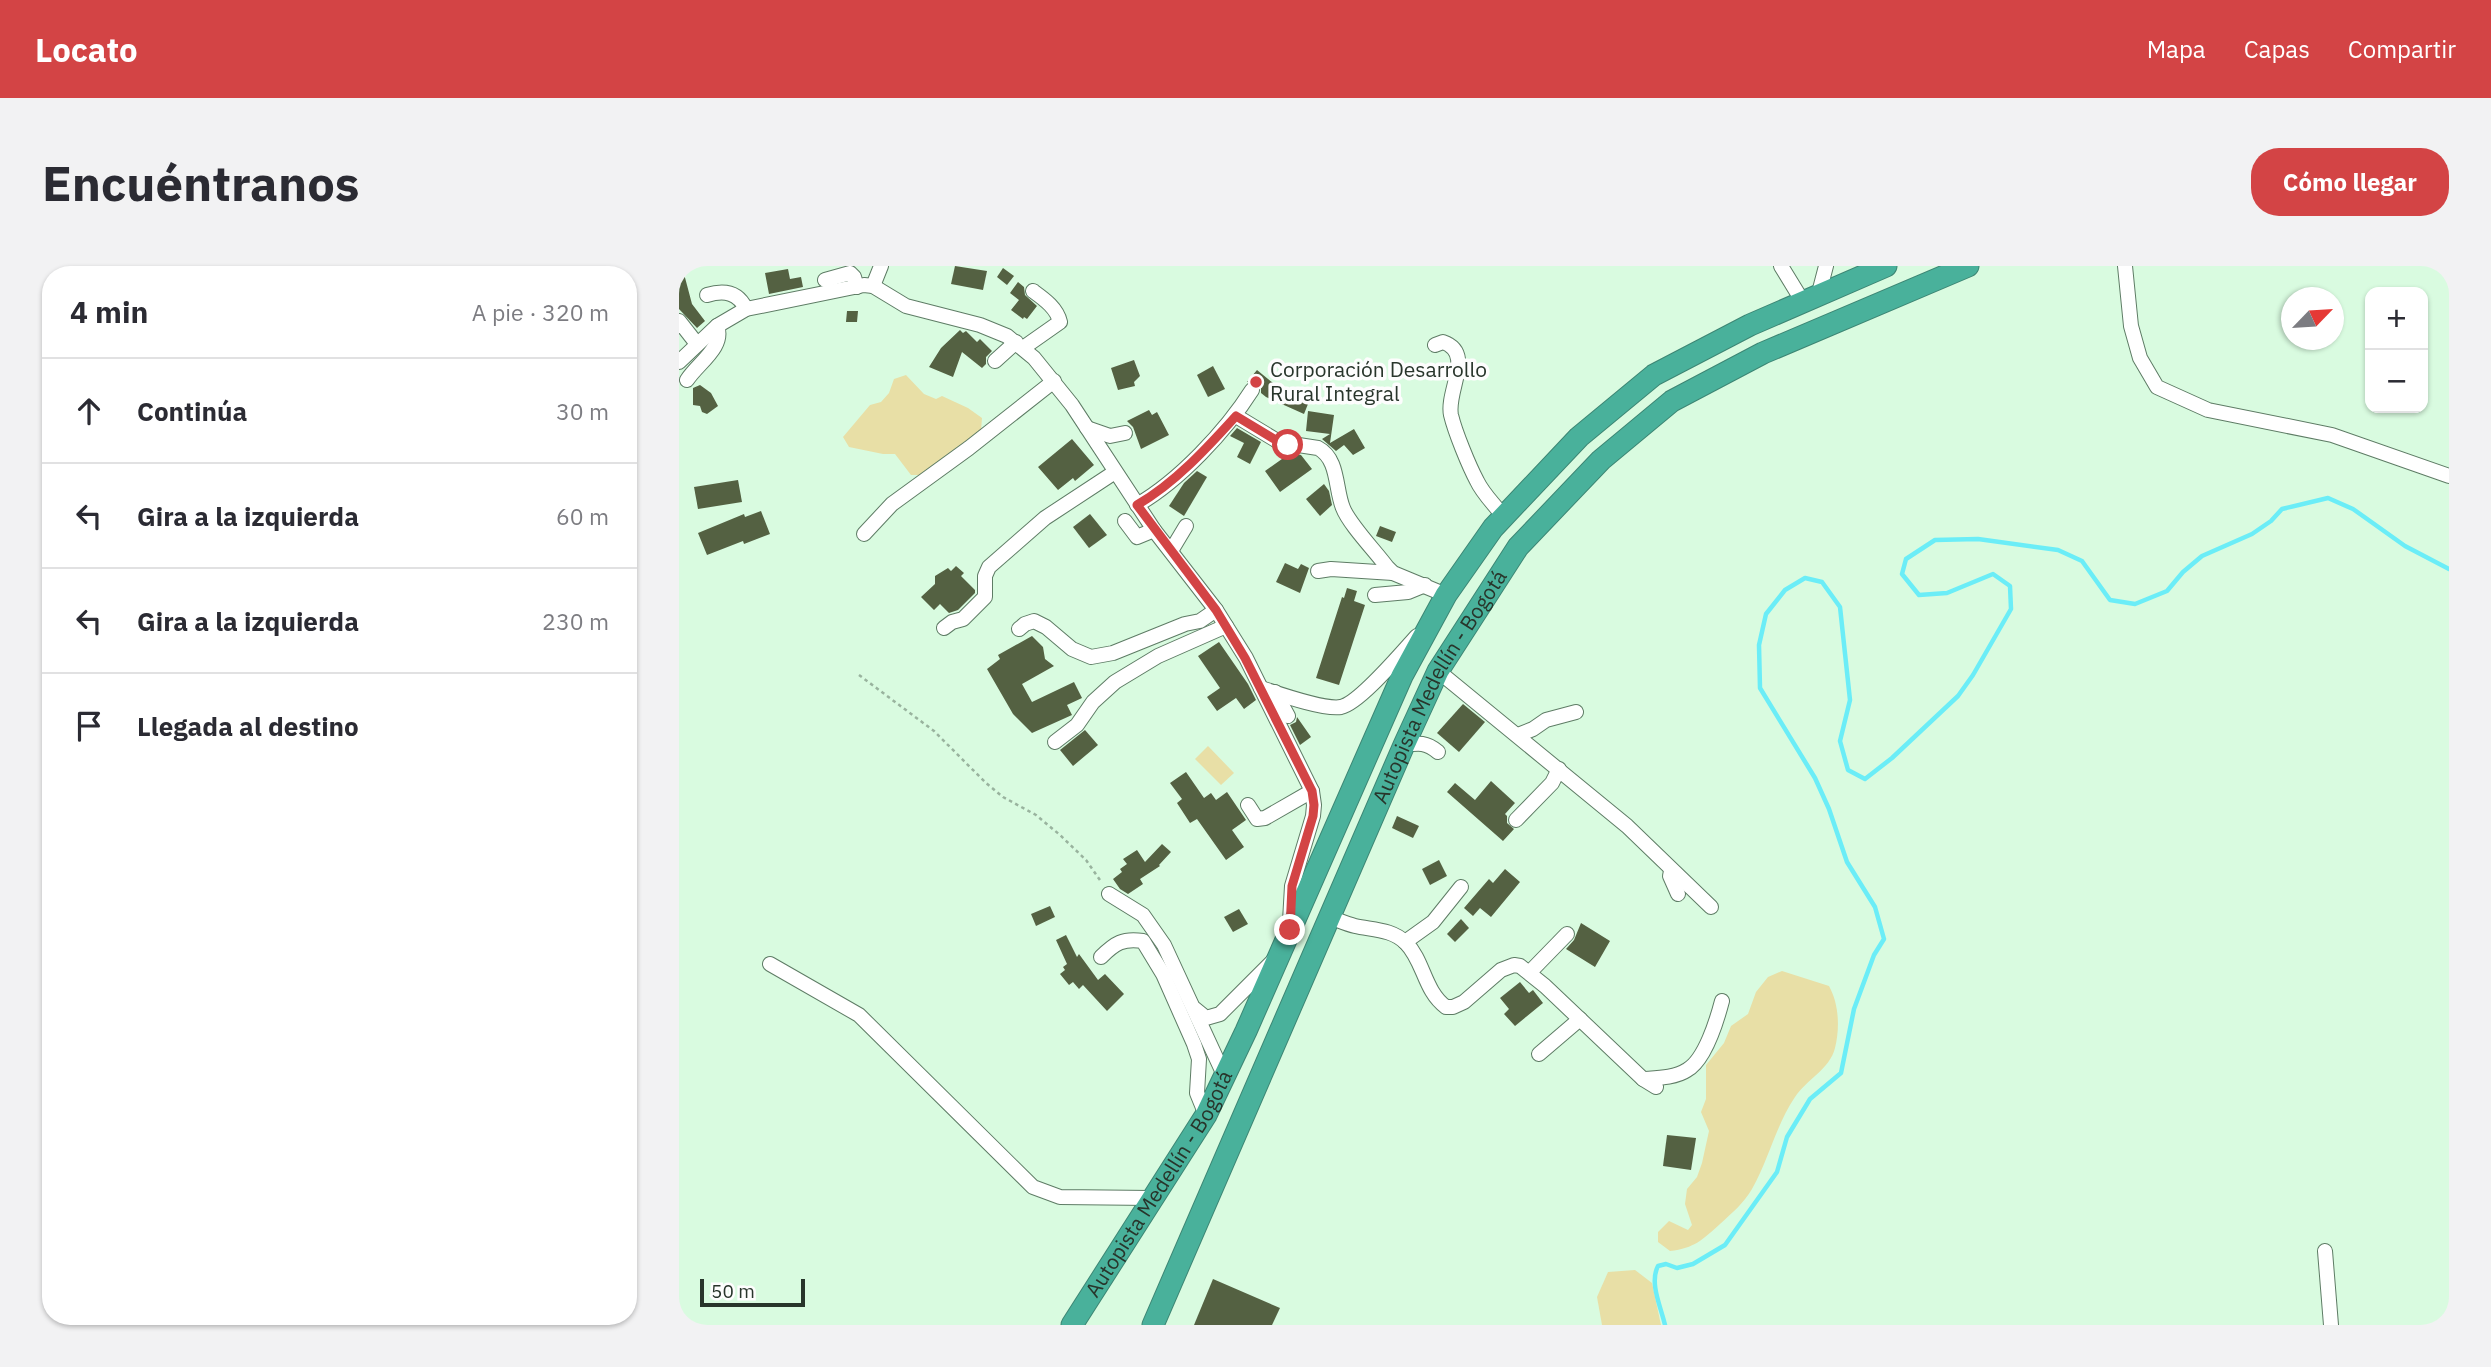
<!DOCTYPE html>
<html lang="es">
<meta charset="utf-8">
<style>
:root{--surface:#fff;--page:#f2f2f3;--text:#2b2b33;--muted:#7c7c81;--line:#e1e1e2;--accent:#d34445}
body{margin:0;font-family:"IBM Plex Sans",sans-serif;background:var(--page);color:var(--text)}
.controls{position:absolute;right:21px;top:21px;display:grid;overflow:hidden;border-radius:14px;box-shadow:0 2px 5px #0004}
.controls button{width:63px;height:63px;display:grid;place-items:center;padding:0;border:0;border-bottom:2px solid var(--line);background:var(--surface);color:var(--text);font:35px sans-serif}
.compass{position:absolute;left:1602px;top:21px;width:63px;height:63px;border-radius:50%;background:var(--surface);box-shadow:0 2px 5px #0004;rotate:65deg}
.scale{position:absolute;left:21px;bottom:18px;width:105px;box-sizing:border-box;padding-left:7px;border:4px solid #28352b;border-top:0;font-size:19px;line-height:24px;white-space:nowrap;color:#28352b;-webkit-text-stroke:5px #fdfdfd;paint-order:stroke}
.stop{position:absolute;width:21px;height:21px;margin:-16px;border:5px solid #d34445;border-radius:50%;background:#fff}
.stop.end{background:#d34445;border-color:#fff;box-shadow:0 2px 7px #0008}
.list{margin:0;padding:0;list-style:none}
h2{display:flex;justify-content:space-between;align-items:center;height:91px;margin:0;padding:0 28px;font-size:30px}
h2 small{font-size:23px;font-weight:400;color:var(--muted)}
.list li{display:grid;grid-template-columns:46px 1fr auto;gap:21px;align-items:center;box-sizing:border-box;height:105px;padding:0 28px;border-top:2px solid var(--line)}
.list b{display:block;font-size:26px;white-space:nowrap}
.list em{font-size:23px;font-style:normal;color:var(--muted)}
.icon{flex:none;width:38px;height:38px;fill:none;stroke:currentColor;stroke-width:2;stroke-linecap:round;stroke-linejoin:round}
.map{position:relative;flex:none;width:1770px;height:1059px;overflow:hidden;border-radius:28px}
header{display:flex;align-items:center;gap:42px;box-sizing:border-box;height:98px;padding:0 35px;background:var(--accent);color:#fff}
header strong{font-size:33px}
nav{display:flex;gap:38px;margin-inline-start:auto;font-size:24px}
.intro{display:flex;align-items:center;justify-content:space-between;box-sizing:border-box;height:168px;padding:0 42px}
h1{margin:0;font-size:49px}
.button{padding:18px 32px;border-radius:28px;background:var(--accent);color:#fff;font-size:24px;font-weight:700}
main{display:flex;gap:42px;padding:0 42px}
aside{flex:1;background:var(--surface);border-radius:28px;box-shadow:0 2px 5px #0004}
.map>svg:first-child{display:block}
.green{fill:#e8dfa6}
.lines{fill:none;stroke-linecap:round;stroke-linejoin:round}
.stream{stroke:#6bedf7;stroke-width:4.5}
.building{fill:#546142}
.minor-casing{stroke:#5e7c65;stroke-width:16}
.highway-casing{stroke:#3d8674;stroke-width:23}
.path{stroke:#99b39e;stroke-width:2.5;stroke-dasharray:3.5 3.5;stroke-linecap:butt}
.minor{stroke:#fff;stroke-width:14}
.highway{stroke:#49b19b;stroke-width:21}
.route{stroke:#d34445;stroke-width:9}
.poi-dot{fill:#d34445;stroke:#fdfdfd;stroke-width:2.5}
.labels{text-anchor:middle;stroke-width:7;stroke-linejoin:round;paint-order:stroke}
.poi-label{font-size:21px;fill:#28352b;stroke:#fdfdfd;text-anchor:start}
.street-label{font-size:21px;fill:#28352b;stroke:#fdfdfd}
</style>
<header>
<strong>Locato</strong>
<nav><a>Mapa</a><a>Capas</a><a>Compartir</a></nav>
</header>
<div class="intro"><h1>Encuéntranos</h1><a class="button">Cómo llegar</a></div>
<main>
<aside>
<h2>4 min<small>A pie · 320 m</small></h2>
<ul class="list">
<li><svg class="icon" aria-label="ahead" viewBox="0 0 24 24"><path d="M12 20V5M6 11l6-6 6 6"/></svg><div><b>Continúa</b></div><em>30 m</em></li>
<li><svg class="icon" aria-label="left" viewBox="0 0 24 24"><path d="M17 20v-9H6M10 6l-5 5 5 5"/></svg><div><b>Gira a la izquierda</b></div><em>60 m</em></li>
<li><svg class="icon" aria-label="left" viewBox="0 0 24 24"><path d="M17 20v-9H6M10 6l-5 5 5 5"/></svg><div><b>Gira a la izquierda</b></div><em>230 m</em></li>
<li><svg class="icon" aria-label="arrive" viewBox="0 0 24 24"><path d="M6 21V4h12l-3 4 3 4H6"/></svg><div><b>Llegada al destino</b></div></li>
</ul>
</aside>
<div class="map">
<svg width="1770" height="1059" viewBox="0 0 1770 1059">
<rect width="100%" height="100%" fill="#d9fbe0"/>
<!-- green -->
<g class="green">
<polygon points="227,109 245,128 257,133 263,130 289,142 303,152 302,165 242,209 232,209 216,188 204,188 170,181 164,171 191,139 202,136 210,127 215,113"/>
<polygon points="529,480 555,507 542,519 516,493"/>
<path d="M 1103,705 L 1150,720 C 1160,738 1161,762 1156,782 C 1151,803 1127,814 1116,831 C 1097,859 1090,893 1073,923 C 1065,937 1053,947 1041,958 C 1023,974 1016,982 991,985 L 979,976 L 979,966 L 990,955 L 1009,964 L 1013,959 L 1006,938 L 1008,923 L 1018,911 L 1023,897 L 1030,865 L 1022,846 L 1027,833 L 1027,799 L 1045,777 L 1052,760 L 1069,748 L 1077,726 L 1089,711 Z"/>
<polygon points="956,1004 973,1017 982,1059 923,1059 918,1031 929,1006"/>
</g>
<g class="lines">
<!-- stream -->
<path class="stream" d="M 986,1059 C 982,1041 970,1017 979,1000 L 987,998 L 998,1002 L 1014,998 L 1046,979 L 1098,906 L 1108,871 L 1131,833 L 1162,807 L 1175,743 L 1195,689 L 1205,673 L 1196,641 L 1168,596 L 1150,543 L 1136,512 L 1081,422 L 1080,379 L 1087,348 L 1106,324 L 1126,312 L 1143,316 L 1161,341 L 1171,434 L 1161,475 L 1169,504 L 1186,513 L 1213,492 L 1279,430 L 1294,409 L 1332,343 L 1331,320 L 1314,308 L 1268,327 L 1240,329 L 1223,308 L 1227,293 L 1256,274 L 1299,273 L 1379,284 L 1403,295 L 1431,334 L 1456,338 L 1488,325 L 1504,306 L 1523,290 L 1573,268 L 1592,255 L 1603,243 L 1649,232 L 1674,243 L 1726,280 L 1770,303"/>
</g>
<!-- building -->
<g class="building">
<polygon points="276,0 308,5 304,24 272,18"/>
<polygon points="324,2 335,10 328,19 318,11"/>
<polygon points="109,3 111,13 122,11 124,21 90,28 86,7"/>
<polygon points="0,4 4,4 13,38 26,55 18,62 0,43"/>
<polygon points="339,16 345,21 346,29 358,40 348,53 345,51 344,53 332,44 340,34 331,27"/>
<polygon points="168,45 179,45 178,56 167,56"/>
<polygon points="281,64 284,67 287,65 298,76 301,73 313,85 307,91 307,98 303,102 283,86 274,111 250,101 262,82"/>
<polygon points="455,94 461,110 455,116 456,120 439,124 432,102"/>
<polygon points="534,100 546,123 529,131 518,109"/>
<polygon points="578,104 594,117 631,133 625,148 587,131 582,127 582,120 578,116 568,116"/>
<polygon points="21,119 32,127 39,140 28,148 23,146 21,140 14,139 14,122"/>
<polygon points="470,144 473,149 478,146 490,169 462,183 454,161 448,155"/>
<polygon points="629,145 655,149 651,177 675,163 686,182 674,189 665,179 657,185 643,173 651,168 627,165"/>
<polygon points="558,162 582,176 571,198 558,191 565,177 551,170"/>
<polygon points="393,173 415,199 396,215 394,212 379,224 359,201"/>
<polygon points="610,188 613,191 618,188 622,189 633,203 601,226 586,205"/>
<polygon points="518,205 528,211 505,250 490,240 505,217"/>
<polygon points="59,214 63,236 19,243 15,221"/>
<polygon points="645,218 650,225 653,239 641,250 627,233"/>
<polygon points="82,245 91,268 65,278 64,275 28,289 19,267 65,248 66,251"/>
<polygon points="411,248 428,269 410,282 394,261"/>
<polygon points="701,260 717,266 713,276 697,270"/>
<polygon points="606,297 619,303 622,298 630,302 621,327 597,316"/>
<polygon points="277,300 285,307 282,310 296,324 296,327 279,344 270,347 261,338 255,344 242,331 256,318 256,310 269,302 272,305"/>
<polygon points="668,322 678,325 675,335 686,339 660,419 637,412 663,331 665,332"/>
<polygon points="353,370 364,381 366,393 375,400 343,418 353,436 395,416 403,432 388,439 393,449 353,467 334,448 308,403 321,393 319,389"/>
<polygon points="540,376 569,418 577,434 565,443 557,432 538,445 528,431 541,422 519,390"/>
<polygon points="784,438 806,456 780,486 758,467"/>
<polygon points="618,451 632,471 621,479 611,459 617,456"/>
<polygon points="406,464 419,479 394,500 381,484"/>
<polygon points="507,506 525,532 532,527 537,534 548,526 567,554 553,564 565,581 547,594 518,553 511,557 498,537 503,533 491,517"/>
<polygon points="812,515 836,537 826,548 828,550 828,557 835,563 824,575 768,526 776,517 796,534"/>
<polygon points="718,550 740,560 734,572 713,562"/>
<polygon points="483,578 492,586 480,599 481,600 461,613 464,618 449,628 441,623 434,613 443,606 441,603 448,598 444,593 458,584 466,596"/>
<polygon points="760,594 768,610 751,619 743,603"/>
<polygon points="826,603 841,616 812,651 801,642 794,650 785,642 810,613 814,617"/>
<polygon points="371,640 376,651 357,660 352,648"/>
<polygon points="560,643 569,658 554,666 545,651"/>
<polygon points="782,653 790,662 776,676 768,668"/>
<polygon points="902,657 931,675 916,701 887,683 895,674"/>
<polygon points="387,669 398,691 400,688 419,714 426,708 445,728 428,745 404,719 400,723 394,716 390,719 381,708 386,704 384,701 388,698 377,674"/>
<polygon points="841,716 850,727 854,724 864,737 836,760 825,748 830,743 821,732"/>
<polygon points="988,869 1017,872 1012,904 984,900"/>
<polygon points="534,1013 601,1042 593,1059 515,1059"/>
</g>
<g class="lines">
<!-- minor casing -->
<g class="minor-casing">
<g id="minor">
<polyline points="1102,0 1124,36"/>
<polyline points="1446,0 1452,60 1461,92 1478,121 1529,144 1653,169 1770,210"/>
<polyline points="146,14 171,7 175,11 178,21"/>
<polyline points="194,20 202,0"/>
<polyline points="1142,28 1141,23 1147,0"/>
<path d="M 28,29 C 45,24 59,26 67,43"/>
<polyline points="0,55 18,78"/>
<path d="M 756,79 L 764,76 C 796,87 767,125 772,149 C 776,166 790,200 798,215 C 804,228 816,239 824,250"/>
<path d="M 344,82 L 381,56 C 378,42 365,33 354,25"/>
<polyline points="316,95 337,76"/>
<polyline points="0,96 38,60 67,43 185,19 194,20 227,40 301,59 328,70 355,92 393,139 475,264 537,344 567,392 633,525 635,539 634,550 613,620 611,655"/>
<path d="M 8,114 C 19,97 46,81 38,60"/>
<path d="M 557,150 L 600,176 L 639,182 C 660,193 656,223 664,242 C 670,258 697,286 708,301 L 714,307 L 767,329"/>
<polyline points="408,162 431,170 446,167"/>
<path d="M 458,239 C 500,215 547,165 573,124"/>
<polyline points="446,255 458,271 475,264"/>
<polyline points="185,268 213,238 290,182 375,115"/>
<polyline points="492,285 507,260"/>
<polyline points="639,305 652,303 714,307"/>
<polyline points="696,329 729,326 746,319"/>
<polyline points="265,362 273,356 284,353 306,331 306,310 310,301 366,252 436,206"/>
<polyline points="340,363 346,358 355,355 367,361 393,383 412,391 434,387 506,358 521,355 537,344"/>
<polyline points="759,405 948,560 1032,641"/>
<path d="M 582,422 C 600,428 645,444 662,441 C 681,437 723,386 738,370"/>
<polyline points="596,426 609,450"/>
<polyline points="839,469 854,463 867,454 897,446"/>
<polyline points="376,476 398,459 414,436 436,416 479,390 547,360"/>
<path d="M 725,479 C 740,477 747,476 759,486"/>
<polyline points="569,539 578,553 586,552 633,525"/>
<polyline points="837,554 873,517 880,503"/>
<polyline points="992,605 991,610 999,628"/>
<polyline points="430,628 464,649 485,679 546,811"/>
<path d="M 650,651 C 659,654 667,658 676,660 C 694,664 713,663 727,677 C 745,695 745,725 767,741 L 774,741 L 785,736 L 822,704 L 835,699 L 841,700 L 866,720 L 964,813 L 977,821"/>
<polyline points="726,676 754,656 782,621"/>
<path d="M 422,691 C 436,677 444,672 464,675 L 484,708 L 515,778 L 520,793 L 518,827 L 527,849"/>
<polyline points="91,698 180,749 354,921 381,931 472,932"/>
<polyline points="851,706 888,668"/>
<polyline points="516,743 527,752 541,748 595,694"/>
<polyline points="860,788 901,753"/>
<path d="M 964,813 C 978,812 996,812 1008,804 C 1026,794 1038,754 1043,735"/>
<polyline points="1646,985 1652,1059"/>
</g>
</g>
<!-- highway casing -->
<g class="highway-casing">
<g id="highway">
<path id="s1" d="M 393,1059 L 527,849 L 567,765 L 723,410 L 767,329 L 814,262 L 900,171 L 975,109 L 1071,59 L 1207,0"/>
<path id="s2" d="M 474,1059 L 725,479 L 759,405 L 839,281 L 922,194 L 993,135 L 1084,87 L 1289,0"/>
</g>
</g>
<!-- path -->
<polyline class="path" points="180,409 255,465 307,517 324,531 357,549 381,569 407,594 423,617"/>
<!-- minor -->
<use href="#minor" class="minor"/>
<!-- highway -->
<use href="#highway" class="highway"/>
</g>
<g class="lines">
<!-- route -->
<path class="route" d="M 609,179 L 600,176 L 557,150 C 528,182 496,217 458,239 L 537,344 L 566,392 L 633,525 L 635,539 L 634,550 L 613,620 L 611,664"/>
</g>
<!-- markers -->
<circle class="poi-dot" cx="577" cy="116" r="7"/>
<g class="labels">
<!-- poi labels -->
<g class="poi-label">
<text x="591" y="111">Corporación Desarrollo<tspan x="591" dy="24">Rural Integral</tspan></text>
</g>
<!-- street labels -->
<g class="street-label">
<text dy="7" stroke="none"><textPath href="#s2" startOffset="700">Autopista Medellín - Bogotá</textPath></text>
<text dy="7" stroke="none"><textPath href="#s1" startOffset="166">Autopista Medellín - Bogotá</textPath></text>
</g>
</g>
</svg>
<div class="controls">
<button>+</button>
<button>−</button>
</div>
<svg class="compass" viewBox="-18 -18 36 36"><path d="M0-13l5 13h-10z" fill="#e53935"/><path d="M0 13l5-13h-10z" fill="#7c7c81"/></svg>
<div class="scale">50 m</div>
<div class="stop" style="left:609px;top:179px"></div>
<div class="stop end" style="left:611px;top:664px"></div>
</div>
</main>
